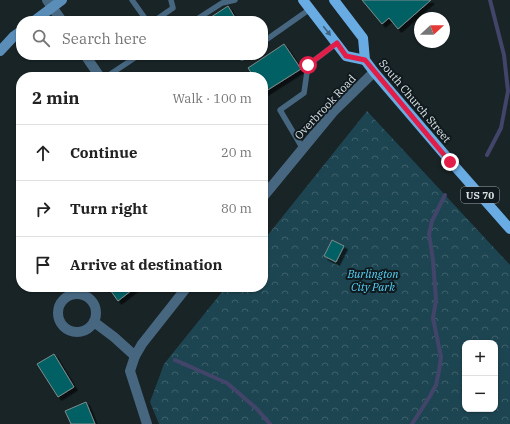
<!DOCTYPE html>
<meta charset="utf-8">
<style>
:root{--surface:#fff;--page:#f6f6f6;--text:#222;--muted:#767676;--line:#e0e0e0}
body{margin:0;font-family:"IBM Plex Serif",serif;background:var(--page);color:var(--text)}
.controls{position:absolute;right:12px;bottom:12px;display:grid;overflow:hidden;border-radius:8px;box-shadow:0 1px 3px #0004}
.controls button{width:36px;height:36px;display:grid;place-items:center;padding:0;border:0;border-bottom:1px solid var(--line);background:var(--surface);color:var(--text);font:20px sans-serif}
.compass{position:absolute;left:414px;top:12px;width:36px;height:36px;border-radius:50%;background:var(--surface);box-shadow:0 1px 3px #0004;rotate:69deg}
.stop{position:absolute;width:12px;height:12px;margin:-9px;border:3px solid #e11d48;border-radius:50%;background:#fff}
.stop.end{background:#e11d48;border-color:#fff;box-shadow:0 1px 4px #0008}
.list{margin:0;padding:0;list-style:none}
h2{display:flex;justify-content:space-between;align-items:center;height:52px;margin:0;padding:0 16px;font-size:17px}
h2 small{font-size:13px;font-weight:400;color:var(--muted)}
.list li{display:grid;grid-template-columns:26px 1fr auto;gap:12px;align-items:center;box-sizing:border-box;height:56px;padding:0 16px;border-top:1px solid var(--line)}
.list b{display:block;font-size:15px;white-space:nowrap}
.list em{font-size:13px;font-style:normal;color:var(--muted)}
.icon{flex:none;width:22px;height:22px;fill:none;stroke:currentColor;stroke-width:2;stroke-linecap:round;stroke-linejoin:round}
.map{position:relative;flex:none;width:510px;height:424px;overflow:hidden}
.search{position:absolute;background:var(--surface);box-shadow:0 1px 3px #0004;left:16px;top:16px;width:252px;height:44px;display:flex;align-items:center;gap:10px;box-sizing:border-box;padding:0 14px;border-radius:16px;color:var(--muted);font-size:15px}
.panel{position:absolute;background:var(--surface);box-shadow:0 1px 3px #0004;left:16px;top:72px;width:252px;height:220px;border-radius:16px}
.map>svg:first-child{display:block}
.park{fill:url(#park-crowns);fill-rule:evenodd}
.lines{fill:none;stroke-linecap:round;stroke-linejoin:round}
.stream{stroke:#43446a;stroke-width:4}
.building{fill:#056163;stroke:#7e8c8c;filter:url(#shadow)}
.lane{stroke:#476781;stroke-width:5.5}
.street{stroke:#476781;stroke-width:10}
.secondary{stroke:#5a8eb8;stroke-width:10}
.primary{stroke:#68ace3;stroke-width:10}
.oneway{fill:#3c6380}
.route{stroke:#e11d48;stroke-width:5}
.labels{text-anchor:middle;stroke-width:4;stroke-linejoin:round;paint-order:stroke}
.shield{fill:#101a1e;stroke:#9ea6a9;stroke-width:1}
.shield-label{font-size:10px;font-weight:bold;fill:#dbe2e4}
.street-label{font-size:11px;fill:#dbe2e4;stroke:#101a1e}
.park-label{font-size:11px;font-style:italic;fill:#56d6fc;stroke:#101a1e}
</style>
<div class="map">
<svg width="510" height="424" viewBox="0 0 510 424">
<defs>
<pattern id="park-crowns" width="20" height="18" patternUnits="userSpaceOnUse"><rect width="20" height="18" fill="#1d4551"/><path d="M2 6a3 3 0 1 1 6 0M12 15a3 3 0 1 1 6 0" fill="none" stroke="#3d606a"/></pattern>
<filter id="shadow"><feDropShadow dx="3.5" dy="3.5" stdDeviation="0" flood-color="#0009"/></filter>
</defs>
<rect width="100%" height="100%" fill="#192427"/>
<!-- park -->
<path class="park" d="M 367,111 L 510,265 L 510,424 L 159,424 L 150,402 L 164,364 L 226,287 L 263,287 L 263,241 ZM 465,343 L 495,343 L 495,409 L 465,409 Z"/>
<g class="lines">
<!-- stream -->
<g class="stream">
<polyline points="487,155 501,128 508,91 504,55 490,0"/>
<polyline points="175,360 227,383 257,409 270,424"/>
<polyline points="412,424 430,396 436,385 439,371 441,357 433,318 436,300 433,260 429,234 432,221 445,195"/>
</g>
</g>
<!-- building -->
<g class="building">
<polygon points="362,0 431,0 398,29 389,18 382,24"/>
<polygon points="228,6 237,21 205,21"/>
<polygon points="284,44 301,69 263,93 263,77 254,77 248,68"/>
<polygon points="332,240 344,246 336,262 324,256"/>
<polygon points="108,287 136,287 118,301"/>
<polygon points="54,354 74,387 58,397 37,364"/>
<polygon points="86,402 95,424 71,424 65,411"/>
</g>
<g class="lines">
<!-- lane -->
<g class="lane">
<polyline points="132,0 147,21"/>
<polyline points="154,21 173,8 171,0"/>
<polyline points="194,21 222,3 235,0"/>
<polyline points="263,42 310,9"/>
<polyline points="242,58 245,55"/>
<polyline points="106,77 139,55"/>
<polyline points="303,149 280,110 304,93 308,65 337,43"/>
</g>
<!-- street -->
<g class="street">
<polyline points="47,0 62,21"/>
<polyline points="85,55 100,77"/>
<polyline points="263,197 333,112 374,72"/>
<circle cx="77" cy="313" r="19"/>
<polyline points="94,322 114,337 135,356"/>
<polyline points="147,424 130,371 135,356 142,344 187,287"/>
</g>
<!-- secondary -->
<g class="secondary">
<polyline points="34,21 62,0"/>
<polyline points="0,51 14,36 21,31"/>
</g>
<!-- primary -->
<g class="primary">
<polyline points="303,0 346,56 365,60"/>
<polyline points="334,0 363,38 365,60 374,72 451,162 510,229"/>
</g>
</g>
<!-- one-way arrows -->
<defs><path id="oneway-solid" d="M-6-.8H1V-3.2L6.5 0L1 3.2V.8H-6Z"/></defs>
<use class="oneway" href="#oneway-solid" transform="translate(327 31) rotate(52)"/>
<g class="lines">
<!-- route -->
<polyline class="route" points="308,65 337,43 346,56 365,60 450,162"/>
</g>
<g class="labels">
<!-- shield labels -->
<rect class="shield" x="461" y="187" width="38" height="16" rx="3"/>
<g class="shield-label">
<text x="480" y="199">US 70</text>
</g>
<!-- street labels -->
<g class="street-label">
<text transform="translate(415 101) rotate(50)" y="4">South Church Street</text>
<text transform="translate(325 107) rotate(-47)" y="4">Overbrook Road</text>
</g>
<!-- park labels -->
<g class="park-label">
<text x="373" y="278">Burlington<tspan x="373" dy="13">City Park</tspan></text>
</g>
</g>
</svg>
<div class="controls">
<button>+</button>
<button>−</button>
</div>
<svg class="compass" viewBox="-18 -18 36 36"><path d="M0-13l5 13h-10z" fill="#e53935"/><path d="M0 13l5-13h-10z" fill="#767676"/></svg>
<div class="stop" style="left:308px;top:65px"></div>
<div class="stop end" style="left:450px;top:162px"></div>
<div class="search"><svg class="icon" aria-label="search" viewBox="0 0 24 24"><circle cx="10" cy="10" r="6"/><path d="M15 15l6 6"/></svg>Search here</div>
<section class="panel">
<h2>2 min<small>Walk · 100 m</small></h2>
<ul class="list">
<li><svg class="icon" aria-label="ahead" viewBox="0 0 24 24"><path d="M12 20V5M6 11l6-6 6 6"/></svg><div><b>Continue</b></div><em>20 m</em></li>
<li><svg class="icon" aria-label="right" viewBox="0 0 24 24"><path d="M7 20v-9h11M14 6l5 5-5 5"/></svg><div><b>Turn right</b></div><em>80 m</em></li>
<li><svg class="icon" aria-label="arrive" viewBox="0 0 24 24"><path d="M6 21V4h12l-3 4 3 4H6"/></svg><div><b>Arrive at destination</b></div></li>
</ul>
</section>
</div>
